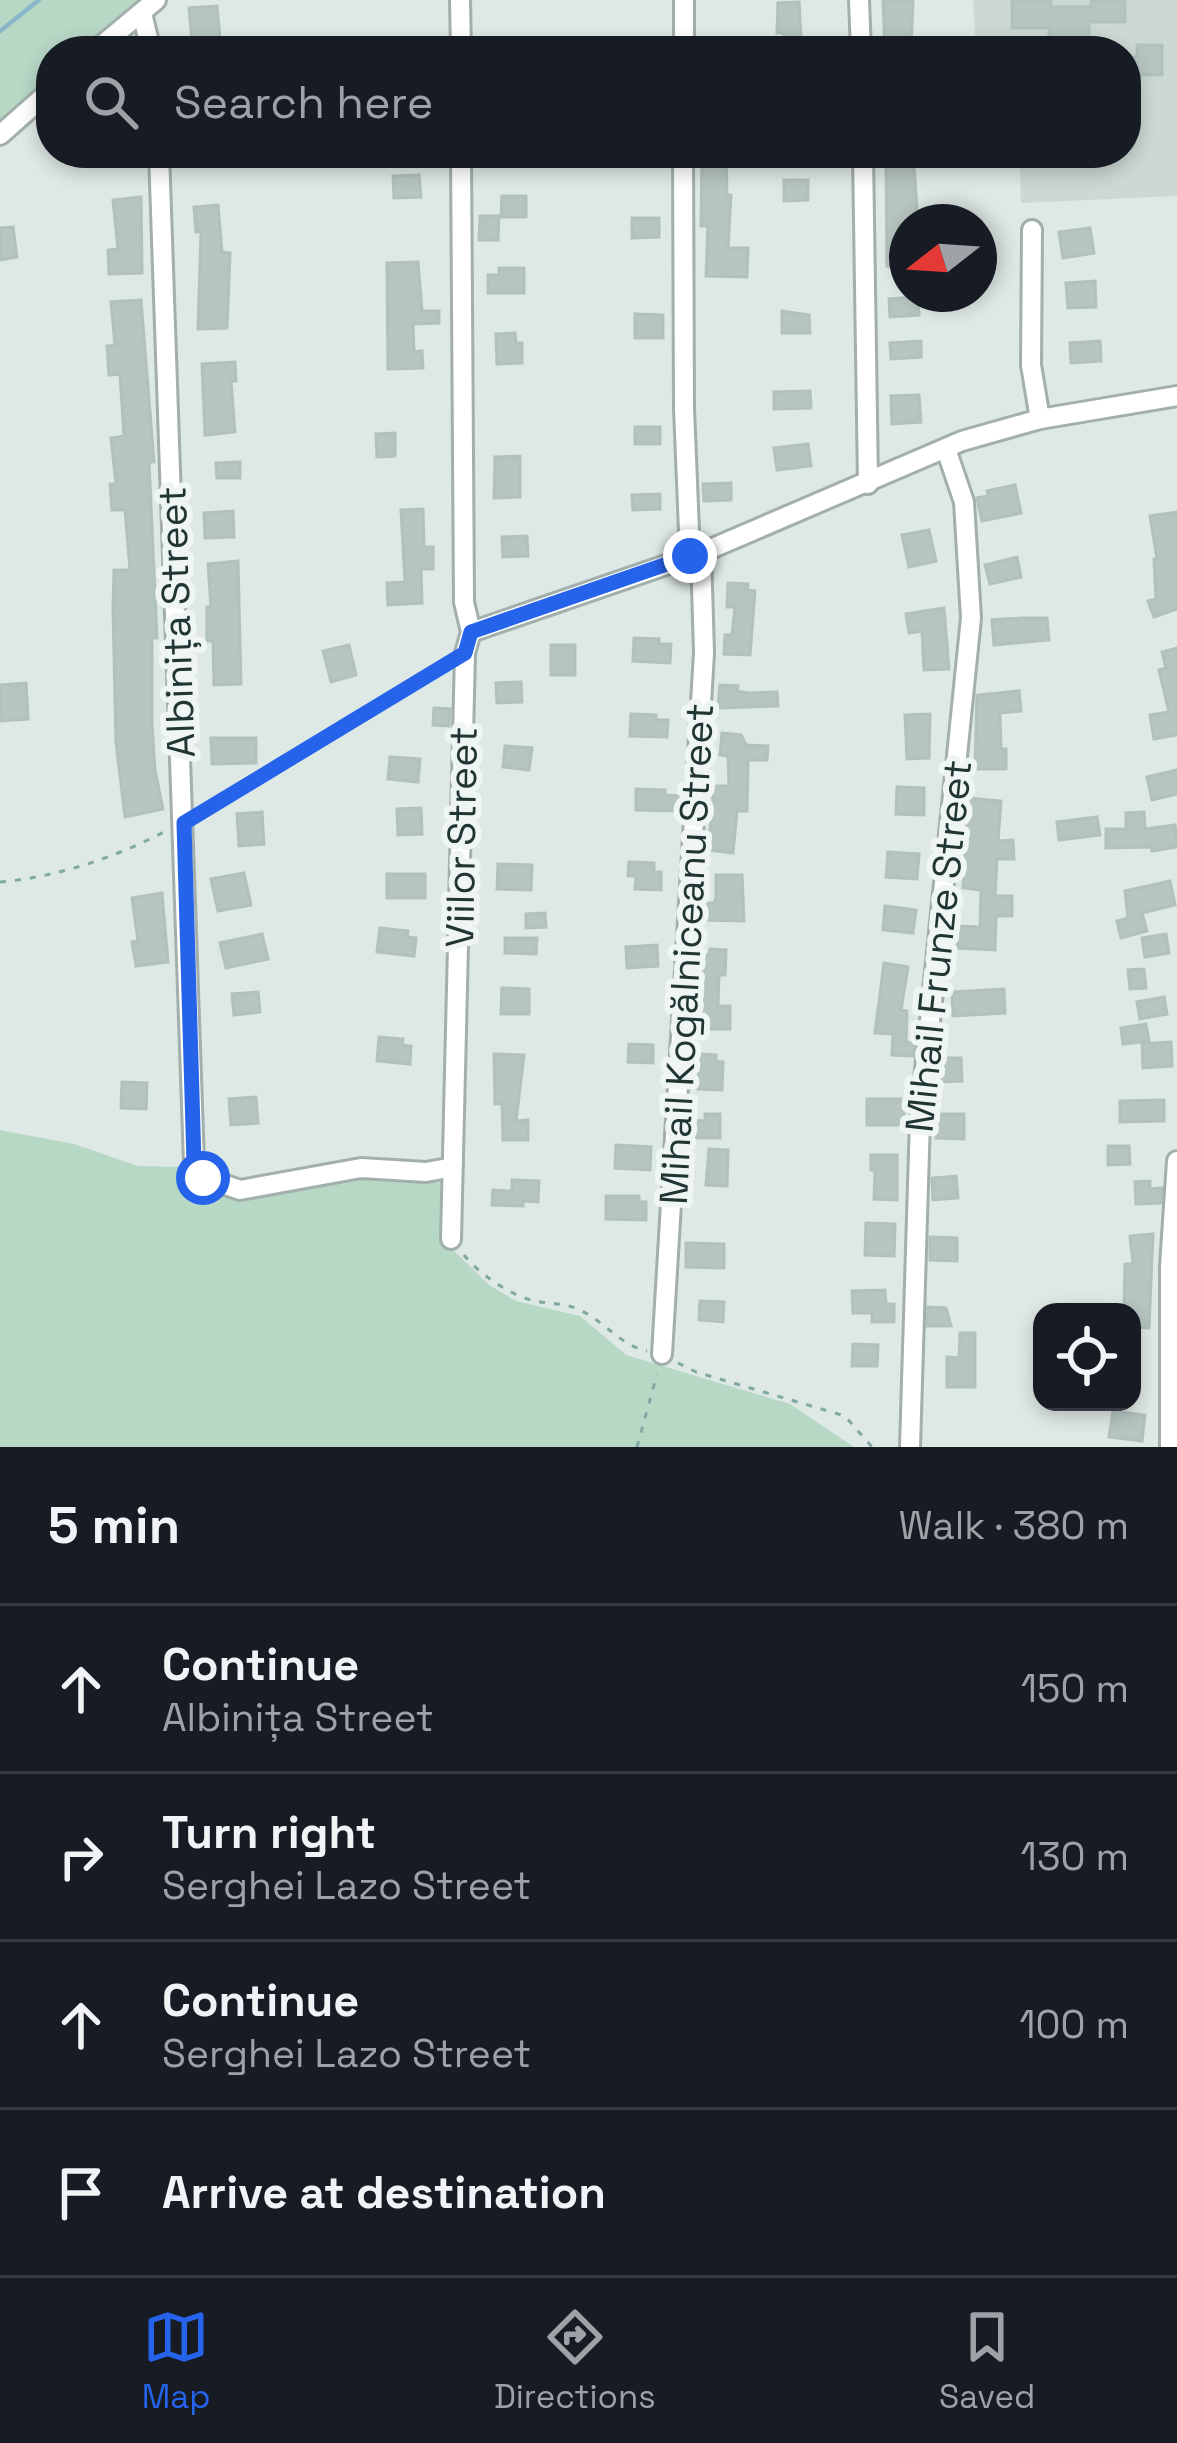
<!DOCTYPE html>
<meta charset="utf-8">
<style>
:root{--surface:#171b24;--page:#242831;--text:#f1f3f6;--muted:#9ea1a6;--line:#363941;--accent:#2563eb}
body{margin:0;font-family:"Space Grotesk",sans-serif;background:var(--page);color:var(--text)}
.controls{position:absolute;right:36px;bottom:36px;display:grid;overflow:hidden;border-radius:24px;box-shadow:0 6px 18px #0003}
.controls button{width:108px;height:108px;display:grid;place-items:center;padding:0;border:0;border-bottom:3px solid var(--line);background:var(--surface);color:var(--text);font:60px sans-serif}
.compass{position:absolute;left:889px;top:204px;width:108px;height:108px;border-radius:50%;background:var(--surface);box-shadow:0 6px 18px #0003;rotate:253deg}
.stop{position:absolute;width:36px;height:36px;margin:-27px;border:9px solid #2563eb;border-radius:50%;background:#fff}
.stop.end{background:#2563eb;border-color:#fff;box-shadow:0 3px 12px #0008}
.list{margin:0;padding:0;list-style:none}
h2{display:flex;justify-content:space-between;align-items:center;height:156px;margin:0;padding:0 48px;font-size:51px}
h2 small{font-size:39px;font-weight:400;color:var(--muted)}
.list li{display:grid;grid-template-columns:78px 1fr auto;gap:36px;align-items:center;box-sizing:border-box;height:168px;padding:0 48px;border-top:3px solid var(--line)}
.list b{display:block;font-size:45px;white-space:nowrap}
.list p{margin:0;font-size:39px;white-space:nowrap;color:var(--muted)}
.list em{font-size:39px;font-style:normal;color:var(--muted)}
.icon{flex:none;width:66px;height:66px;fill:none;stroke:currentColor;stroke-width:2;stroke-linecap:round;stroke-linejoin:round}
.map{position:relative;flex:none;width:1177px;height:1447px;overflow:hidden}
.search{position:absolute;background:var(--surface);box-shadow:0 6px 18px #0003;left:36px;right:36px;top:36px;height:132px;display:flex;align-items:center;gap:30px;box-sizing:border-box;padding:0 42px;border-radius:48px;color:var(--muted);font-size:45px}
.sheet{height:828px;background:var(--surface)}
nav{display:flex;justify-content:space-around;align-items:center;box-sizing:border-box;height:168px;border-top:3px solid var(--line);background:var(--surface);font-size:33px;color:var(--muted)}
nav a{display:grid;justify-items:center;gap:6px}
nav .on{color:var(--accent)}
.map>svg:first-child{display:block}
.built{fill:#ccd8d4}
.green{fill:#b8d8c6}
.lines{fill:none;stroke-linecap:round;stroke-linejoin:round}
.stream{stroke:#8ab6c9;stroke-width:4.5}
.building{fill:#b7c5c1;stroke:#b1c1bd;stroke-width:3}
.minor-casing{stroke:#a2afac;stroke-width:24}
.path{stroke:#81a9a3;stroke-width:3;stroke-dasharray:6 9;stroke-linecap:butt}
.minor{stroke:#fff;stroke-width:18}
.route{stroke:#2563eb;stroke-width:15}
.labels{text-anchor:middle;stroke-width:12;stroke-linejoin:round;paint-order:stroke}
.street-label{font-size:39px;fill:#213634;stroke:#eef5f3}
</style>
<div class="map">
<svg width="1177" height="1447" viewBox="0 0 1177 1447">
<rect width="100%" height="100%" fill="#dee8e5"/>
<!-- built -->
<polygon class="built" points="973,0 1177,0 1177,196 1021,203 1020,168 1000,168 998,154 985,153 1126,153 1126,51 976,51"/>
<!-- green -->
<g class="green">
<polygon points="0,0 143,0 84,51 51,51 51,79 0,123"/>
<polygon points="0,1130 74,1144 138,1166 185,1167 206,1185 356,1175 446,1183 446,1243 489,1285 516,1301 580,1316 626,1355 790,1404 854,1447 0,1447"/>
</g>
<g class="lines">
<!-- stream -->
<polyline class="stream" points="0,31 39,0"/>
</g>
<!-- building -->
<g class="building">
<polygon points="883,0 913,0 911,51 885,51"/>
<polygon points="1012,0 1051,0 1051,7 1091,7 1091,0 1125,0 1125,22 1089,22 1089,51 1049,51 1049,28 1012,28"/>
<polygon points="799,2 801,37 784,37 783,33 777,33 778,3"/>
<polygon points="217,6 220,39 192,42 189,8"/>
<polygon points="1137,45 1162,45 1162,75 1126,75 1126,57 1137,57"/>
<polygon points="886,153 913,153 918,222 907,222 907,267 887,266"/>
<polygon points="726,155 727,195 731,195 728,248 748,248 747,277 706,276 708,226 701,226 702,156"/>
<polygon points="419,175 421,197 394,198 393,176"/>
<polygon points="784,180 808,180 808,200 784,201"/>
<polygon points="502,196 526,196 526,217 501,217"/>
<polygon points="141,197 142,273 109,274 108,250 118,249 113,200"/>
<polygon points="218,205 222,252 230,253 227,328 198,329 201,232 196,232 194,207"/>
<polygon points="480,216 499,216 498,240 479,240"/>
<polygon points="632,218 659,218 659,237 632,238"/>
<polygon points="13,227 17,257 0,260 0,228"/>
<polygon points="1090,228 1094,253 1063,258 1059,232"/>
<polygon points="418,262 422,311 439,311 439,323 413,324 414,352 422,351 423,368 388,369 387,263"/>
<polygon points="499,268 524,268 524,293 488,293 488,275 499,275"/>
<polygon points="1095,281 1096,307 1068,308 1066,283"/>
<polygon points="918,297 919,315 890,317 889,299"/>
<polygon points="141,300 154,462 149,462 157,638 152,638 152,724 155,770 163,809 125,817 116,742 113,609 114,570 130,570 125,510 112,510 110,484 116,484 111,438 124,436 120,374 109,375 107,346 115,345 111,302"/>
<polygon points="782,311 809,315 810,333 782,333"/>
<polygon points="635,314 663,315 663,338 635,338"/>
<polygon points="515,333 516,343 522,343 522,363 497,364 496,334"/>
<polygon points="921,341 921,357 891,359 890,343"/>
<polygon points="1100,341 1101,361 1071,363 1070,343"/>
<polygon points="235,362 236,381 231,381 235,432 205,435 202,364"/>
<polygon points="810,391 811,408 774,409 774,392"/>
<polygon points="919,395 921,422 892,424 891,396"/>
<rect x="635" y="427" width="25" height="17"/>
<polygon points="395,433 395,456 377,457 376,434"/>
<polygon points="808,444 811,466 777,470 774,448"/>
<polygon points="520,456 520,497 494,498 495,457"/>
<polygon points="240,462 240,478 217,478 216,463"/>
<polygon points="731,483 731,500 704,501 703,484"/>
<polygon points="1015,485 1021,513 982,521 977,498 988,496 987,491"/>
<polygon points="660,494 660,509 633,510 632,495"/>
<polygon points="423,509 424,547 433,547 433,569 421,569 422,603 388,605 387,583 405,582 401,510"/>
<polygon points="233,511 234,537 205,538 204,513"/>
<polygon points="1177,512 1177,609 1154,617 1148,601 1156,599 1154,559 1157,558 1150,516"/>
<polygon points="929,530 936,561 909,567 902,535"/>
<polygon points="527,536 528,556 503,557 502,537"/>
<polygon points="1017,557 1021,577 990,584 985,565"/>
<polygon points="238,561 241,684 214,685 213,641 207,641 207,607 211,607 208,564"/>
<polygon points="728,583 748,584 747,590 755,591 750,655 724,654 725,635 732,635 735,607 727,607"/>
<polygon points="944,608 949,669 924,670 922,631 909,633 906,614"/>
<polygon points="1023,618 1047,618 1049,640 994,645 992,620"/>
<polygon points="634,638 659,639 659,644 671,644 670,663 633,661"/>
<polygon points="349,645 356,675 331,682 323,651"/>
<rect x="551" y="645" width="24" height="30"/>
<polygon points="1177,648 1177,735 1154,739 1150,715 1169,712 1159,670 1166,668 1162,652"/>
<polygon points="521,682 522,702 497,703 496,683"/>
<polygon points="26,683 28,719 0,721 0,685"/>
<polygon points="720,685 738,686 737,691 748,693 777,692 778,706 718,708"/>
<polygon points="1019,691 1021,711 1000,713 1001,749 1006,749 1006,769 975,769 977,695"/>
<polygon points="434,708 450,709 449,726 433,725"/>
<polygon points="631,714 656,715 656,720 668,720 667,737 630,736"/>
<polygon points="930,714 929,758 907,759 905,715"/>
<polygon points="722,733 741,735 746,745 768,746 767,760 748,760 747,811 737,811 733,853 708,850 714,786 729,786 728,756 720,755"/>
<polygon points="211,738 256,738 256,763 212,764"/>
<polygon points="505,746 532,748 529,770 503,767"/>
<polygon points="390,757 420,759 418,782 388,779"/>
<polygon points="1177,770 1177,794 1152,800 1147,777"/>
<polygon points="897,787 924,788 924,815 896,814"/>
<polygon points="636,789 665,790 665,795 678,796 678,811 636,810"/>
<polygon points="968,798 1001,801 998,841 1013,840 1014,859 997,859 995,896 1012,896 1012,916 996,916 995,950 957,948 958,926 980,927 981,890 963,888"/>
<polygon points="421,808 422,834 398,835 397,809"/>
<polygon points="262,812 264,844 239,846 237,814"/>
<polygon points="1144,812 1145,829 1175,825 1177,847 1152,851 1152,847 1106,848 1106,829 1126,829 1126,813"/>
<polygon points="1097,817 1100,835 1059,840 1057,822"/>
<polygon points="888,852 919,854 917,879 886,877"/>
<polygon points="629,862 654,863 654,872 661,872 661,890 635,889 636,876 628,876"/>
<polygon points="498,864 532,865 531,890 497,889"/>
<polygon points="244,873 251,905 218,911 211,879"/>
<rect x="387" y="874" width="38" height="24"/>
<polygon points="716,875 742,875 744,921 703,920 703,903 714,903 716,898"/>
<polygon points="1170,881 1175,905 1142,913 1147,931 1121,938 1117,921 1128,918 1125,891"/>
<polygon points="162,893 168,962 136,966 132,942 138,941 132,898"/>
<polygon points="885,906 916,910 913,933 883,930"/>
<polygon points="545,913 546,927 526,928 526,914"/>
<polygon points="380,928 408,931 407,937 416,938 414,956 377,952"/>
<polygon points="262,934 268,959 226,968 220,943"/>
<polygon points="1166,934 1169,953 1145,957 1142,938"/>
<polygon points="505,938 537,938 536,954 505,953"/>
<polygon points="657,945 658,966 627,968 626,947"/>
<polygon points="710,949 726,950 725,975 719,975 718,1006 730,1006 730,1029 702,1029 700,955 709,955"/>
<polygon points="884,963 908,967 901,1010 907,1011 906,1042 914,1043 913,1056 892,1055 893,1034 875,1033"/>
<polygon points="1144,969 1146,988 1130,989 1128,970"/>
<polygon points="502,988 529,989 529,1014 501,1014"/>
<polygon points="1004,989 1005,1013 953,1016 952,992"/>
<polygon points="258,992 260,1012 234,1015 232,994"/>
<polygon points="1164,997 1167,1014 1140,1019 1137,1002"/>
<polygon points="1146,1024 1149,1041 1123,1044 1121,1028"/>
<polygon points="379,1037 403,1039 402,1045 411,1046 410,1064 377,1061"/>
<polygon points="1171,1042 1172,1066 1143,1068 1142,1044"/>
<polygon points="629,1044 653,1045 653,1063 628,1062"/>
<polygon points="494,1054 524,1055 516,1121 528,1120 528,1140 503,1140 502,1104 495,1104"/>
<polygon points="699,1054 716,1055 716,1061 723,1062 722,1090 698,1089"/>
<polygon points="940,1058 961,1058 962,1081 940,1082"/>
<polygon points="122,1082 147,1083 146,1109 121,1108"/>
<polygon points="256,1097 258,1123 231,1125 229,1099"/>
<rect x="867" y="1099" width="37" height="26"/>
<polygon points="1164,1100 1164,1121 1120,1122 1120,1101"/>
<polygon points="705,1114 720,1114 720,1138 694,1138 694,1120 705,1121"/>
<polygon points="937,1114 964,1114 964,1139 936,1138"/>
<polygon points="616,1145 651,1147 650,1170 615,1168"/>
<polygon points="1108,1146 1129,1146 1130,1164 1108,1165"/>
<polygon points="709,1149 728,1150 727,1186 706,1185"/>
<polygon points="871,1155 897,1155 897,1200 874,1199 875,1170 871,1170"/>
<polygon points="956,1176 958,1198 933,1200 932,1178"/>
<polygon points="512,1180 539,1181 538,1202 523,1201 523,1206 492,1205 493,1190 512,1191"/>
<polygon points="1150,1181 1150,1189 1162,1188 1161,1203 1136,1204 1135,1182"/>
<polygon points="606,1196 639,1196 639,1202 646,1202 646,1220 606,1219"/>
<polygon points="866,1223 895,1224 894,1256 865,1255"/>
<polygon points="1153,1234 1149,1328 1132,1327 1132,1312 1124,1312 1125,1264 1133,1264 1130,1236"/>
<polygon points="930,1237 957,1238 957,1261 930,1260"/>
<polygon points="686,1243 724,1244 724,1268 686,1267"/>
<polygon points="885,1290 886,1304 894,1304 894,1322 872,1322 872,1313 853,1313 852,1291"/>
<polygon points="700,1301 724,1302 723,1322 699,1320"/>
<polygon points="928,1307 946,1308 951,1326 927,1326"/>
<polygon points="960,1333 975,1333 975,1387 947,1387 947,1357 959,1358"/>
<polygon points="853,1344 878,1345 877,1366 852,1366"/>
<polygon points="1113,1411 1145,1415 1142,1441 1109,1437"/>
</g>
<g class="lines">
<!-- minor casing -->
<g class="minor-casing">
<g id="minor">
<polyline points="460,0 461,51"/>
<polyline points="684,0 684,51"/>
<polyline points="859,0 861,51"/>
<polyline points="142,13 151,51"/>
<polyline points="95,51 156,0"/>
<polyline points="0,135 51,90"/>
<polyline points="159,153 194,1163 203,1177 240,1190 361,1168 426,1172 448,1168 453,1163"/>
<polyline points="683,153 684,408 690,556"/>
<polyline points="863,153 868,484"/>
<polyline points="1032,230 1031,365 1040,419"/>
<polyline points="471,632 701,553 962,441 1040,419 1177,396"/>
<polyline points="451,1239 465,653 471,632 464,602 461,153"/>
<polyline points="662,1354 704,653 701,553"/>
<polyline points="910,1447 920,1119 971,618 964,502 946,449"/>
<polyline points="1170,1447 1170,1266 1177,1161"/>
</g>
</g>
<!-- path -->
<g class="path">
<polyline points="199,813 448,663"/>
<path d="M 0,882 C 57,877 114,858 164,832"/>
<path d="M 464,1255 C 479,1274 511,1296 535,1301 C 551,1304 567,1303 582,1311 C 606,1323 620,1345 647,1351"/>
<polyline points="678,1363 696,1372 845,1416 872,1447"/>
<polyline points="637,1447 657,1374"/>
</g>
<!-- minor -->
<use href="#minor" class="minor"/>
</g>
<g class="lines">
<!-- route -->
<polyline class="route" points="203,1178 194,1163 184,823 465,653 471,632 690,556"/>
</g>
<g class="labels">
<!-- street labels -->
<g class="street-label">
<text transform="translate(176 622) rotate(-92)" y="14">Albinița Street</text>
<text transform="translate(461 837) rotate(-89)" y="14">Viilor Street</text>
<text transform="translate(938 946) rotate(-84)" y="14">Mihail Frunze Street</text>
<text transform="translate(686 954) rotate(-87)" y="14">Mihail Kogălniceanu Street</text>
</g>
</g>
</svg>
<div class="controls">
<button><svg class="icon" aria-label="locate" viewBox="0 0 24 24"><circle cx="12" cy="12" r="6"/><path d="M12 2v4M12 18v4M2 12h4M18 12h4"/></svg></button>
</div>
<svg class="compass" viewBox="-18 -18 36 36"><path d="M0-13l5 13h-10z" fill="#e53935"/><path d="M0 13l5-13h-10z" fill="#9ea1a6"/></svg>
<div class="stop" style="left:203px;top:1178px"></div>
<div class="stop end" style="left:690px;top:556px"></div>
<div class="search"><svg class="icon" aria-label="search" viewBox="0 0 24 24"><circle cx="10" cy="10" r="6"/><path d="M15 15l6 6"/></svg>Search here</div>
</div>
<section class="sheet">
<h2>5 min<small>Walk · 380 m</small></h2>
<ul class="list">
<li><svg class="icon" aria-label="ahead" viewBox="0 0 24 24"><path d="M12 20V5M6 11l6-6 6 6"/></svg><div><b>Continue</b><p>Albinița Street</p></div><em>150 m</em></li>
<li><svg class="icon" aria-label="right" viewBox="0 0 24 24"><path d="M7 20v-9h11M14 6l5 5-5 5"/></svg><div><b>Turn right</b><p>Serghei Lazo Street</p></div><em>130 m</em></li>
<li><svg class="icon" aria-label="ahead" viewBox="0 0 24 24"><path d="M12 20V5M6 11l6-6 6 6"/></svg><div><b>Continue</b><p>Serghei Lazo Street</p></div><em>100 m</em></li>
<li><svg class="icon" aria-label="arrive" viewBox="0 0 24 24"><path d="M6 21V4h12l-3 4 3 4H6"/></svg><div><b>Arrive at destination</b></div></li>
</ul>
</section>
<nav>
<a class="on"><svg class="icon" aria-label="map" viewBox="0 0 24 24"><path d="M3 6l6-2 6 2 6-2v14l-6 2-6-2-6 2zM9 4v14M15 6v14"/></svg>Map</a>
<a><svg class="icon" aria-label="directions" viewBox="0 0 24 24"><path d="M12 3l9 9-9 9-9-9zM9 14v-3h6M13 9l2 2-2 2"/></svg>Directions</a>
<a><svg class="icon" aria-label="saved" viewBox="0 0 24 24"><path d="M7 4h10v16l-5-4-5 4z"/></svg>Saved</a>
</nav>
